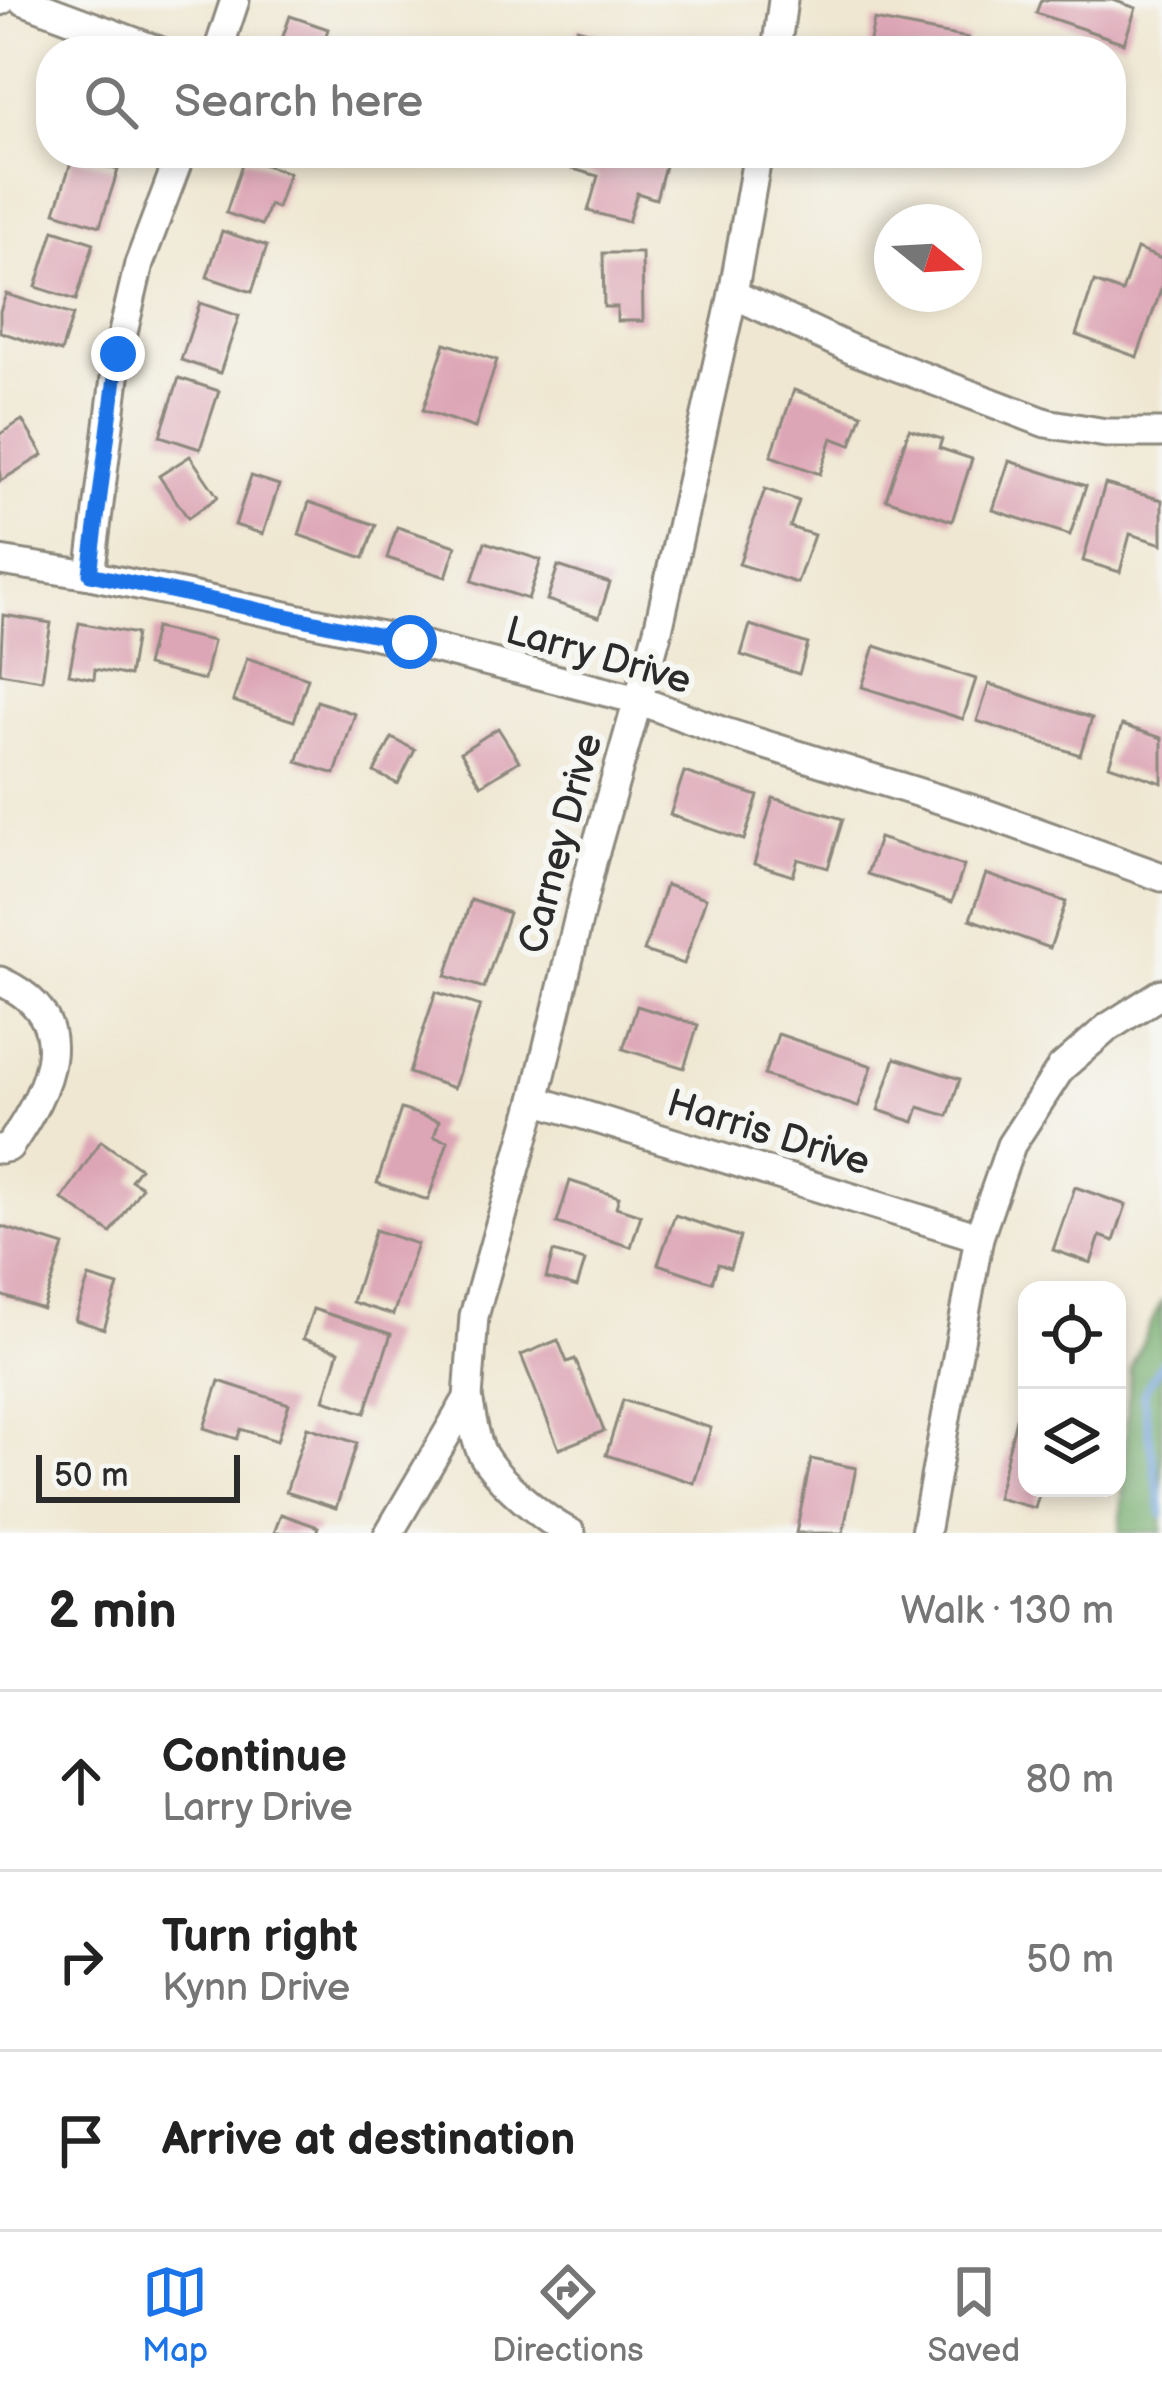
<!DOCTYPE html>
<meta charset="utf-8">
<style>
:root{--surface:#fff;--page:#f2f2f2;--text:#222;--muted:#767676;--line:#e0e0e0;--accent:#1a73e8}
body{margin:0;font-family:"Balsamiq Sans",sans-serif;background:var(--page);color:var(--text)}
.controls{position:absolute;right:36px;bottom:36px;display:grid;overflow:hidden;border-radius:24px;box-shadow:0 6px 18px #0003}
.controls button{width:108px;height:108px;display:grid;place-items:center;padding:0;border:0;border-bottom:3px solid var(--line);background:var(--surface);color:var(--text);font:60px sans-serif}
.compass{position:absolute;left:874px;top:204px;width:108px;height:108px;border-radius:50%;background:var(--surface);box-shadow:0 6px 18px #0003;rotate:108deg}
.scale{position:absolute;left:36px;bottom:30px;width:204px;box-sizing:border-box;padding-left:12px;border:6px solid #2b2b2b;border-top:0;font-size:33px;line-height:42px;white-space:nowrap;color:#2b2b2b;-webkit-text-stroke:9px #f6f6f2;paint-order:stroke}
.stop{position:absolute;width:36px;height:36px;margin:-27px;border:9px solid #1a73e8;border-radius:50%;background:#fff}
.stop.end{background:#1a73e8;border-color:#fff;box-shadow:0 3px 12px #0008}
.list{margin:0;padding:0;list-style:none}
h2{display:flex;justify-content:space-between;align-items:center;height:156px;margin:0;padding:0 48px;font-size:51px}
h2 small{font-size:39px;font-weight:400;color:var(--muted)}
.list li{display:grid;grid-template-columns:78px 1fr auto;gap:36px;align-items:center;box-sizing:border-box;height:180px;padding:0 48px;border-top:3px solid var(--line)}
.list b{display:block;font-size:45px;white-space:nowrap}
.list p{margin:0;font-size:39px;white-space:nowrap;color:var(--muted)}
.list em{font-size:39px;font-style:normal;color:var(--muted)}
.icon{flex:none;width:66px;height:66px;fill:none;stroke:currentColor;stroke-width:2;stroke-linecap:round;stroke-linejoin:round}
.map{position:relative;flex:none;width:1162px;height:1533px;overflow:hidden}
.search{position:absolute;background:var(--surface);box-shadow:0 6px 18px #0003;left:36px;right:36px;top:36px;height:132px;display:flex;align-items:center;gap:30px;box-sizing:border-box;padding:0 42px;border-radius:48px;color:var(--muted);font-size:45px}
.sheet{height:696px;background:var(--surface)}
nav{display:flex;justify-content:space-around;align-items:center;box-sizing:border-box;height:168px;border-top:3px solid var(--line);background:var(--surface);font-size:33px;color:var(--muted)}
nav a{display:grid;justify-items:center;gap:6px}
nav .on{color:var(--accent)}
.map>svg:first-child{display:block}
.forest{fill:#71aa6a;stroke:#4e6a4a;stroke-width:3}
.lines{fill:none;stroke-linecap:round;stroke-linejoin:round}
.stream{stroke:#6d9fd8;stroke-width:8}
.building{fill:#dda6b6}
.minor-casing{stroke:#8d897e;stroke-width:33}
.minor{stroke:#fff;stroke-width:27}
.route{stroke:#1a73e8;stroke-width:15}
.labels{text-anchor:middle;stroke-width:12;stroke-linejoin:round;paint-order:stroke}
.street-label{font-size:39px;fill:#2b2b2b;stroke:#f6f6f2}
</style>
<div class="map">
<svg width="1162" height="1533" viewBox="0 0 1162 1533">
<rect width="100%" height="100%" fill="#f6f6f2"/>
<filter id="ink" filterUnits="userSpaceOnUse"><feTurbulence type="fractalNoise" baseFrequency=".00833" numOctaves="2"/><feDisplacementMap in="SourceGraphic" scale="24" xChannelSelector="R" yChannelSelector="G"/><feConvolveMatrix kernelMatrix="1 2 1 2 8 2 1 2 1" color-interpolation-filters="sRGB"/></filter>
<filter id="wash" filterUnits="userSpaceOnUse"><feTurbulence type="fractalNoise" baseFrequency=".004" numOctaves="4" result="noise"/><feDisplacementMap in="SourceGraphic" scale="48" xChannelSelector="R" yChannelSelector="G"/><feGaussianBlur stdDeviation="2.7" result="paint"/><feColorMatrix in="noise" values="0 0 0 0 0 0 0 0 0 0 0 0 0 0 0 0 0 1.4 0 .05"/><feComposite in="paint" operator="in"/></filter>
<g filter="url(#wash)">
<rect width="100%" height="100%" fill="#efe7d1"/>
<!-- forest -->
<polygon class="forest" points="1162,1300 1162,1533 1120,1533 1130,1369"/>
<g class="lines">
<!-- stream -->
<polyline class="stream" points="1162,1362 1143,1394 1162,1514"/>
</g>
<g id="blocks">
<!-- building -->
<g class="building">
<polygon points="1041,0 1113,0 1136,8 1124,43 1036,13"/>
<polygon points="290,16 328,29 321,51 278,51"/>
<polygon points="874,20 968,38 966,51 868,51"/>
<polygon points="577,28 653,50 652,51 570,51"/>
<polygon points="565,153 634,153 666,162 656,199 637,193 628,222 588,211 598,176 562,166"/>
<polygon points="73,156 118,170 100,226 55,212"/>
<polygon points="244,158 289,173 277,208 269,205 262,225 226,213"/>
<polygon points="54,230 94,243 76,300 36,287"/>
<polygon points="222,231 267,246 252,292 207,277"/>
<polygon points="964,234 980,239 965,285 964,285"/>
<polygon points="1137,249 1162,259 1162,287 1137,357 1076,335 1094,282 1122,292"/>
<polygon points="603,253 642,253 643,321 617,321 617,307 604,307"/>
<polygon points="6,294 73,315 61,352 0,332 0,311"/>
<polygon points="200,303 239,316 220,373 181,360"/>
<polygon points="445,343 497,360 475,428 423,410"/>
<polygon points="179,378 219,391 200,449 160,436"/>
<polygon points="794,390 862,414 851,445 832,438 820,474 771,456"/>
<polygon points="22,420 43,455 0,481 0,434"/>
<polygon points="909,429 942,439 939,448 972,459 952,521 886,499"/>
<polygon points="190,456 218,497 188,518 159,476"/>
<polygon points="1009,461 1086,486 1070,535 993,510"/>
<polygon points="251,476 279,485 263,534 235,525"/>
<polygon points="1105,484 1162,500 1162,544 1130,534 1120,572 1083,561"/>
<polygon points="765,489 799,501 790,527 814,535 797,583 739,564"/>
<polygon points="309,502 376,525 364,558 299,535"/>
<polygon points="397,527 456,546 446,577 387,558"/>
<polygon points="485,542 541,560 528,599 472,581"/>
<polygon points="558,566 610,583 599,617 547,600"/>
<polygon points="3,615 51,623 42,680 0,673"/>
<polygon points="79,623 136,634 129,676 95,669 94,679 69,674"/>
<polygon points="750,625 808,644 799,674 741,655"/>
<polygon points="155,628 213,641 204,680 146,666"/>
<polygon points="875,646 976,679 963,719 862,687"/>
<polygon points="247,658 308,678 294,721 233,701"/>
<polygon points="989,684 1092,718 1080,755 977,721"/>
<polygon points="317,701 355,714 335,774 297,762"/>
<polygon points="1122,725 1162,738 1162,783 1109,765"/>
<polygon points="498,728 519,761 481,785 461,752"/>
<polygon points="392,738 415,750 398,784 374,772"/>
<polygon points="684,772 758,796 744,840 670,815"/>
<polygon points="773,798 843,819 828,868 798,859 793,876 754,864"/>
<polygon points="879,838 964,866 952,902 867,874"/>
<polygon points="986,874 1066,902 1050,948 970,919"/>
<polygon points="666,885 706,898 684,964 644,951"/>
<polygon points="471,900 509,913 484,988 446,976"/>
<polygon points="436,992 480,1006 454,1088 409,1073"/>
<polygon points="637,1006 698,1025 684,1068 623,1049"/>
<polygon points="778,1034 872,1066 858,1107 764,1075"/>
<polygon points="895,1058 960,1079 948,1116 919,1107 914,1122 878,1110"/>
<polygon points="401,1109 439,1121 434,1137 448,1141 428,1200 377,1183"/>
<polygon points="101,1141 140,1168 131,1180 142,1187 111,1233 62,1199"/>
<polygon points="570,1181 619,1197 616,1207 641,1215 631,1247 557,1223"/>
<polygon points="1075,1187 1126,1205 1114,1241 1100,1236 1091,1263 1053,1250"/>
<polygon points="675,1215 740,1237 730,1268 718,1264 712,1282 658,1264"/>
<polygon points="0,1226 64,1246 43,1309 0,1295"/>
<polygon points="375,1230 417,1244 393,1315 352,1302"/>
<polygon points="553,1252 585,1261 577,1287 546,1278"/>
<polygon points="89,1277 118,1286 104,1329 75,1320"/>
<polygon points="313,1309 391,1334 365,1413 324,1400 339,1351 303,1339"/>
<polygon points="558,1340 567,1362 575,1359 604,1431 559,1449 521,1355"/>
<polygon points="219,1381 289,1404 277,1441 241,1429 237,1439 204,1428"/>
<polygon points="623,1400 711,1428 694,1483 606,1455"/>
<polygon points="1016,1419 1027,1422 1027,1488 1041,1488 1035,1508 997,1498"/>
<polygon points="307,1427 357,1443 336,1508 286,1492"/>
<polygon points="811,1459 856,1468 843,1533 796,1533"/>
<polygon points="281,1514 318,1527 316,1533 274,1533"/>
</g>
</g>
</g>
<g filter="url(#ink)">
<use href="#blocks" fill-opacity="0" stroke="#8d897e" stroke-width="3"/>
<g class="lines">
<!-- minor casing -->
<g class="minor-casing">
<g id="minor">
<polyline points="22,0 159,51"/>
<polyline points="0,1 2,0"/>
<polyline points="218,51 235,0"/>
<polyline points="776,51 783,0"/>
<polyline points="733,294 853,350 1046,423 1106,433 1162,433"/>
<polyline points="0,561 90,575 410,642 638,700 721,731 984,813 1162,877"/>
<polyline points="90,575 118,354 139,264 181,153"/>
<path d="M 0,981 C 84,1019 49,1089 9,1147 L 0,1149"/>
<polyline points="535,1100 979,1237"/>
<path d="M 468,1398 C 472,1415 474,1439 483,1455 C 498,1481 544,1520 571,1533"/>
<polyline points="389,1533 468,1398 474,1316 535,1100 592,862 658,630 733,294 758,153"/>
<polyline points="925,1533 979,1237 1011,1145 1061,1068 1107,1028 1162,993"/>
</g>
</g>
<!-- minor -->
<use href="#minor" class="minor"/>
</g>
</g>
<g class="lines" filter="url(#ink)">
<!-- route -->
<polyline class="route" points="118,354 90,574 410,642"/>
</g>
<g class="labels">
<!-- street labels -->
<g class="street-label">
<text transform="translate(599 654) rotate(16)" y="14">Larry Drive</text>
<text transform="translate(559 843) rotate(-75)" y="14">Carney Drive</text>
<text transform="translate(769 1131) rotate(17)" y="14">Harris Drive</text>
</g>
</g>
</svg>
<div class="controls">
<button><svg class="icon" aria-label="locate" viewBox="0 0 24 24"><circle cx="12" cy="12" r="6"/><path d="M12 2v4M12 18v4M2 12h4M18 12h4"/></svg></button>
<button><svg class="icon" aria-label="layers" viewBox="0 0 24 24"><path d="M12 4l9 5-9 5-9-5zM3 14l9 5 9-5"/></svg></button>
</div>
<svg class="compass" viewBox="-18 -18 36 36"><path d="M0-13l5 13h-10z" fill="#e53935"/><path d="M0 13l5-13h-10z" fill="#767676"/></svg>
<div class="scale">50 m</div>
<div class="stop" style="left:410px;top:642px"></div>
<div class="stop end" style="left:118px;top:354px"></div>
<div class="search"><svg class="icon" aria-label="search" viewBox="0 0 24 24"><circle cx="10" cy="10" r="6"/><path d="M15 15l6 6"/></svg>Search here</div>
</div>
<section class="sheet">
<h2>2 min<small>Walk · 130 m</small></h2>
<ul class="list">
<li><svg class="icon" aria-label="ahead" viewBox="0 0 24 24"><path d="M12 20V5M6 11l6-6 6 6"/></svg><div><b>Continue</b><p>Larry Drive</p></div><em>80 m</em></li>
<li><svg class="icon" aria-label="right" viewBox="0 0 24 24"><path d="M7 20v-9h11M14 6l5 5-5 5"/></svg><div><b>Turn right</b><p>Kynn Drive</p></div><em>50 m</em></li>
<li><svg class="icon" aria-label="arrive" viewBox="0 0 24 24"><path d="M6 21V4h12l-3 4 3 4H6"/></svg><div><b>Arrive at destination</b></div></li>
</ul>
</section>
<nav>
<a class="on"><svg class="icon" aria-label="map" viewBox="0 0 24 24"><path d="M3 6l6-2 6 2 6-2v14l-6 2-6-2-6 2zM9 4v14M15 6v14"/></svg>Map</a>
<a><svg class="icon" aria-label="directions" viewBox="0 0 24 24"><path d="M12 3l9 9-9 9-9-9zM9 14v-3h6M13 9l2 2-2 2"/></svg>Directions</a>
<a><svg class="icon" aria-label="saved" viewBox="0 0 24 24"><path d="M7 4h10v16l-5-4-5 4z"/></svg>Saved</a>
</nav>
